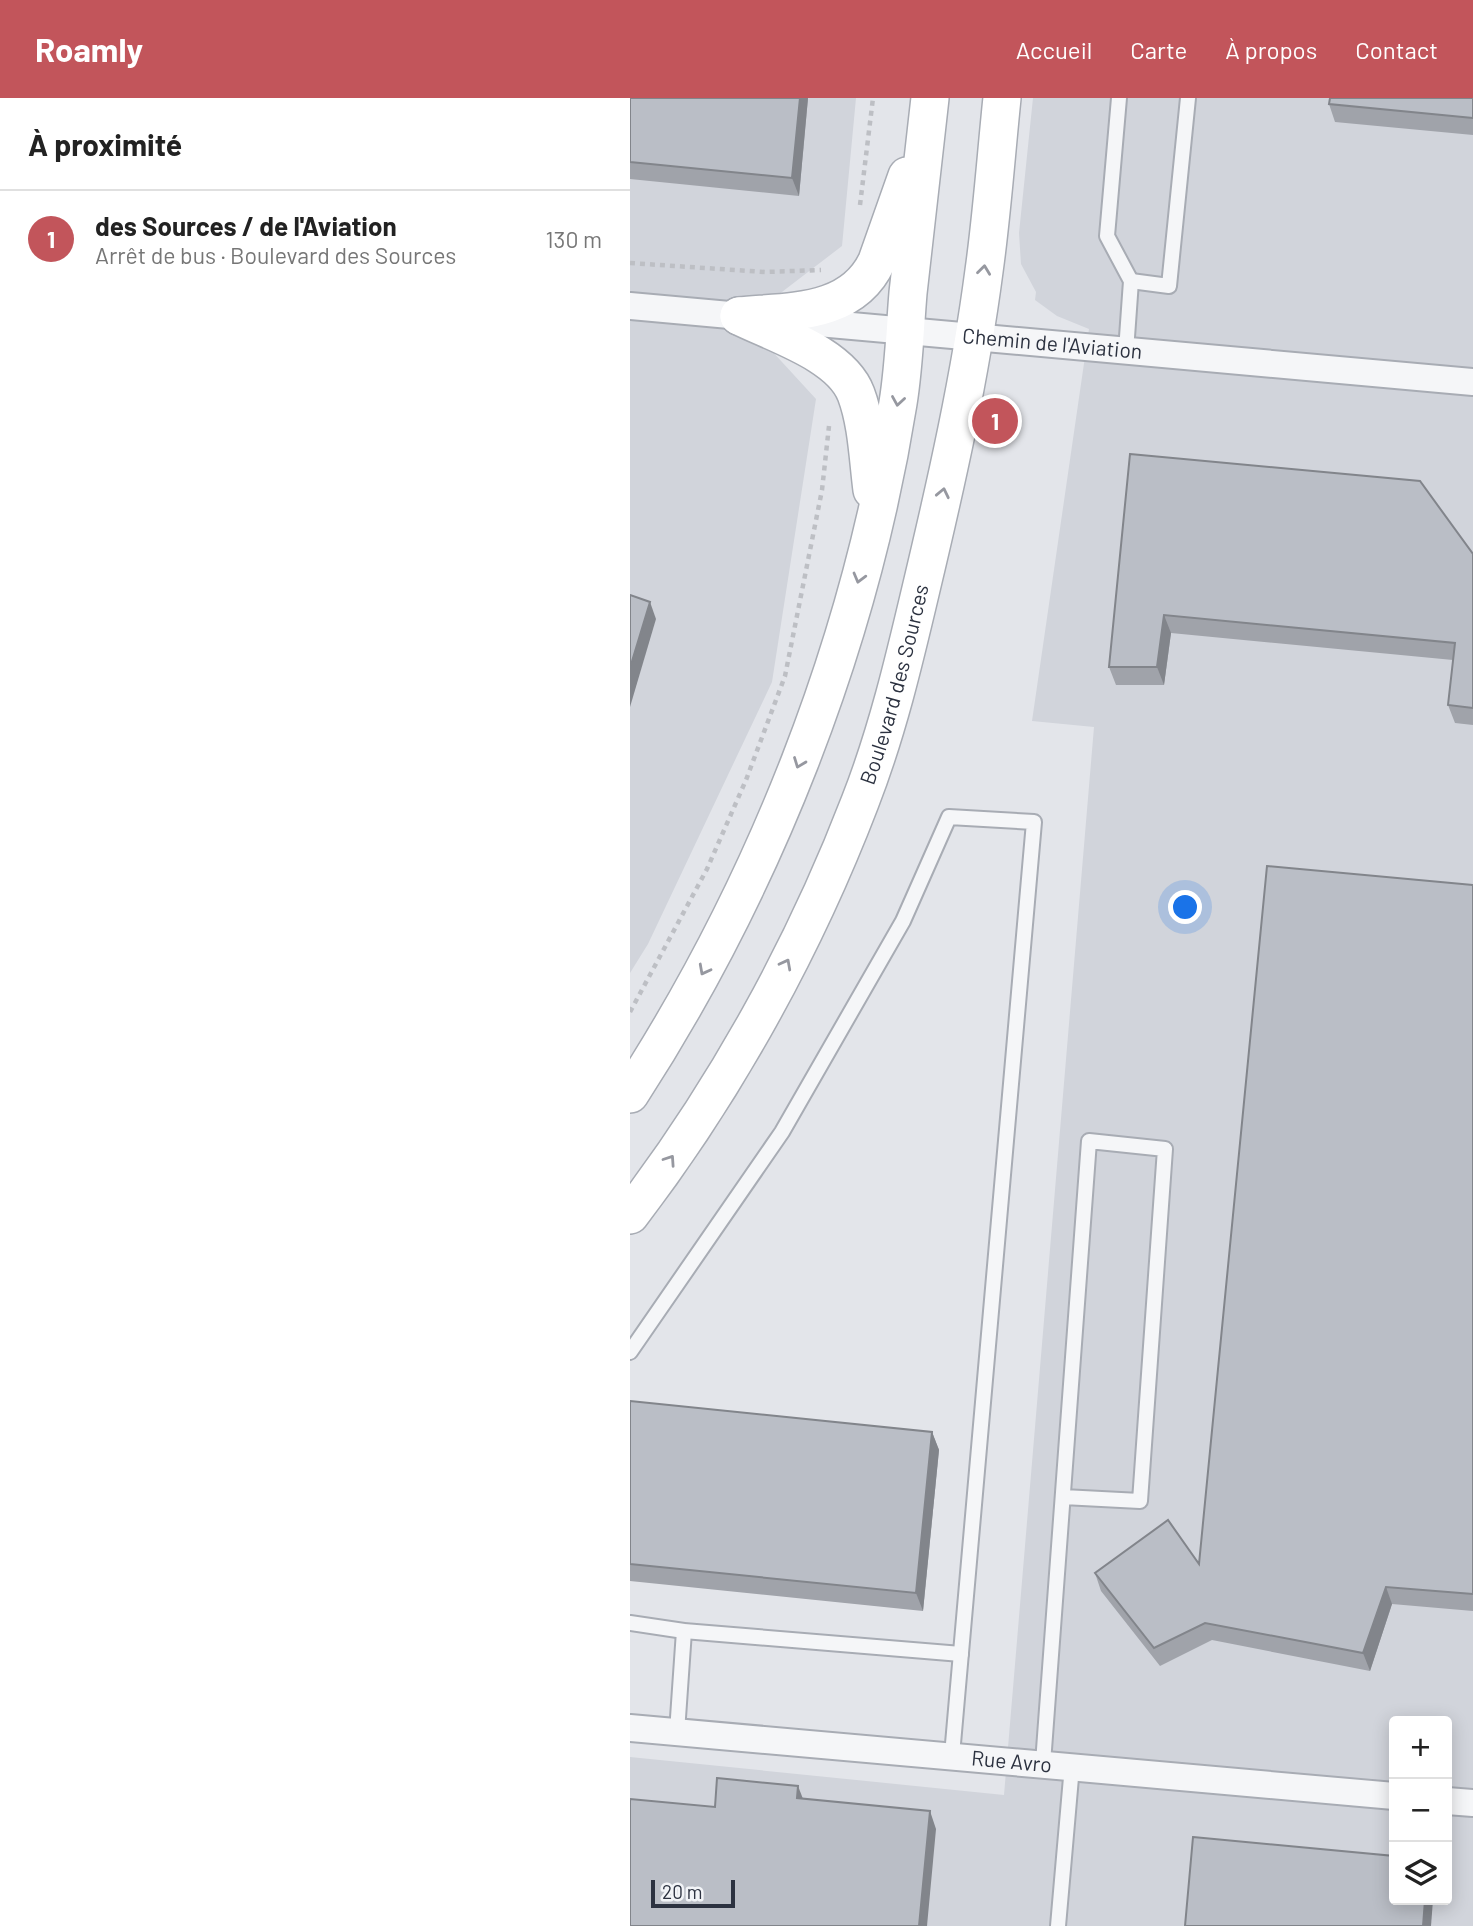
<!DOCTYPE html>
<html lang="fr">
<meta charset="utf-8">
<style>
:root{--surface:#fff;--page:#f6f6f6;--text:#222;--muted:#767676;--line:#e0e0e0;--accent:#c2555b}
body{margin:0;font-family:Barlow,sans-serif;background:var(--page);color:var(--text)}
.controls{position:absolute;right:21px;bottom:21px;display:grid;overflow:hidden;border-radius:7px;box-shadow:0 4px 18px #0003}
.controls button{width:63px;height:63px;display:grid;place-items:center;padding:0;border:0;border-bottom:2px solid var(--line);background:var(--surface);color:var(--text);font:35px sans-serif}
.scale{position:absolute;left:21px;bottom:18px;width:84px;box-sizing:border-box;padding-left:7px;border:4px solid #2c3240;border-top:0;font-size:19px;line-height:24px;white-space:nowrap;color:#2c3240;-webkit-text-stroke:5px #f2f4f7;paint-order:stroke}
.you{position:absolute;left:556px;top:810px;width:24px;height:24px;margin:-18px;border:5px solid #fff;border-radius:50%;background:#1a73e8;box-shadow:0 0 0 10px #1a73e833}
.badge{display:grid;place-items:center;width:46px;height:46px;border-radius:50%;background:var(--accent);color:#fff;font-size:23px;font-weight:700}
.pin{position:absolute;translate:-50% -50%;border:4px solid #fff;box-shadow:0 2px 7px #0006}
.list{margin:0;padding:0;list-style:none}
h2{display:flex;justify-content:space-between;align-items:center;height:91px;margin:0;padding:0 28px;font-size:30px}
h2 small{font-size:23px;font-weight:400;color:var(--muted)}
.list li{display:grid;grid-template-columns:46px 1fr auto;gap:21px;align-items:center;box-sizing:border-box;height:98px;padding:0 28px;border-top:2px solid var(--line)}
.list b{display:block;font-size:26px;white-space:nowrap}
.list p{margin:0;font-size:23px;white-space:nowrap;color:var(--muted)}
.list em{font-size:23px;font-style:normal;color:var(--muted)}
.icon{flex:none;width:38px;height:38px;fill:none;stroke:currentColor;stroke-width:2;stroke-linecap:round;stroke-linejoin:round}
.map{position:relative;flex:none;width:843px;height:1828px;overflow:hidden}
header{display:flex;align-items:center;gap:42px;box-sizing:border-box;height:98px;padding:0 35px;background:var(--accent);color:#fff}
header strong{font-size:33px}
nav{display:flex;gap:38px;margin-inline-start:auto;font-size:24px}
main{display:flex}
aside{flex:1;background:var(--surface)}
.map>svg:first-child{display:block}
.built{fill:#d1d4db;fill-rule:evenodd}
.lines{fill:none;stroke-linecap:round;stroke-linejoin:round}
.service-casing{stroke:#a8acb4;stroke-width:18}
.minor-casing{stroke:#a8acb4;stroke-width:30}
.secondary-casing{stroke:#a8acb4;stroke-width:40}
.path{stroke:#bdbfc4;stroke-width:4.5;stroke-dasharray:5 5;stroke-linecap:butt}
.service{stroke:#f5f6f8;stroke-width:14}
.minor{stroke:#f5f6f8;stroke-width:26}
.secondary{stroke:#fff;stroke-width:37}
.wall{fill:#a0a3aa}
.shaded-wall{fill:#82858b}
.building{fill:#babec6;stroke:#82858b;stroke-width:2}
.oneway{stroke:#9698a0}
.labels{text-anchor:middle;stroke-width:5;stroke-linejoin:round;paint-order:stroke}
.street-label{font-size:21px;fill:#2c3240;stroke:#f2f4f7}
</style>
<header>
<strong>Roamly</strong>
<nav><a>Accueil</a><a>Carte</a><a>À propos</a><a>Contact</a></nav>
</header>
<main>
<aside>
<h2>À proximité<small></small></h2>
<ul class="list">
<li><span class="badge">1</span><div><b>des Sources / de l'Aviation</b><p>Arrêt de bus · Boulevard des Sources</p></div><em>130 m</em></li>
</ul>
</aside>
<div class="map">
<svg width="843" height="1828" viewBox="0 0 843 1828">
<rect width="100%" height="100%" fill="#e3e5ea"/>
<!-- built -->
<g class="built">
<polygon points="0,0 226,0 212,148 131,210 129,239 186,301 142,584 18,846 0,875"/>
<path d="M 403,0 L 843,0 L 843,1828 L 0,1828 L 0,1659 L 374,1697 L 464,629 L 402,623 L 459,231 L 427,218 L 405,202 L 406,194 L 391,166 L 389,135 ZM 764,1623 L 817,1623 L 817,1802 L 764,1802 Z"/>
</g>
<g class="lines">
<!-- service casing -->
<g class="service-casing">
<g id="service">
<polyline points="489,0 477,138 501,183 496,253"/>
<polyline points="501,183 539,188 558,0"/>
<polyline points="0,1254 152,1034 273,823 319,719 404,724 322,1657"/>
<polyline points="0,1525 54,1533 331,1556"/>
<polyline points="47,1634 54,1533"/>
<polyline points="413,1665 459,1043 535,1051 510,1403 433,1399"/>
<polyline points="428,1828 442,1668"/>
</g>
</g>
<!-- minor casing -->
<g class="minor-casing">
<g id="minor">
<path id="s1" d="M 0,208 L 843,284"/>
<path id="s2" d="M 0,1630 L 764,1698"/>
<polyline points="817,1703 843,1705"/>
</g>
</g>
<!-- secondary casing -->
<g class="secondary-casing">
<g id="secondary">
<path d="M 109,218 C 160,213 222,217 247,163 L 277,78"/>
<path d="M 109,218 C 145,236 211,256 226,296 C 237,325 238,361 242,392"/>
<path d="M 0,996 C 134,789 229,549 268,305 C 274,269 275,231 278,195 C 285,130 293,65 300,0"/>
<path id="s3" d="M 0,1117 C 95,993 174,850 230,704 C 257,635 274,563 291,491 C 316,386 340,280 354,173 C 362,116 366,58 372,0"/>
</g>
</g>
<!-- path -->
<g class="path">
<polyline points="230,107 243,0"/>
<polyline points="0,165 135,174 191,172"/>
<polyline points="0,914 77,771 116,682 155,578 192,392 199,328"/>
</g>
<!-- service -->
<use href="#service" class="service"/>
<!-- minor -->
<use href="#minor" class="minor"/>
<!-- secondary -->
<use href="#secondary" class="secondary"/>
</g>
<!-- wall -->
<g class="wall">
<polygon points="0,0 178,0 169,98 0,81"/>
<polygon points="843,0 843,37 705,24 699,6"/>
<polygon points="500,356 843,456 843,627 825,625 818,607 823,562 541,535 534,587 486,587 479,569"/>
<polygon points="843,787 843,1513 762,1506 740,1573 582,1542 530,1568 471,1493 465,1475 569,1466"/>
<polygon points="0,1303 302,1334 309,1352 293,1513 0,1483"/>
</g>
<!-- shaded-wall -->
<g class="shaded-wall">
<polygon points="170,0 178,0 169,98 162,80"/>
<polygon points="20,504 26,521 0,609 0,570"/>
<polygon points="534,517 541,535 534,587 527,569"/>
<polygon points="302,1334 309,1352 293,1513 286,1495"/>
<polygon points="756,1489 762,1506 740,1573 733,1555"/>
<polygon points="168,1688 175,1706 167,1700"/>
<polygon points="300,1713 306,1731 297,1828 289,1828"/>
<polygon points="795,1802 803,1802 801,1828 793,1828"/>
</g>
<!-- building -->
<g class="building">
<polygon points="0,0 170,0 162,80 0,64"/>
<polygon points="700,0 843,0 843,20 699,6"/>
<polygon points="500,356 790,383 843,456 843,610 818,607 825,545 534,517 527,569 479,569"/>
<polygon points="0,497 20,504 0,570"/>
<polygon points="637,768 843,787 843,1496 756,1489 733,1555 575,1525 524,1550 465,1475 538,1422 569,1466"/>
<polygon points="0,1303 302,1334 286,1495 0,1466"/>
<polygon points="87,1680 168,1688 167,1700 300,1713 289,1828 0,1828 0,1701 85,1709"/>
<polygon points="563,1739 764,1758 764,1802 795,1802 793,1828 555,1828"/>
</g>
<!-- one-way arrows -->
<defs><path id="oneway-chevron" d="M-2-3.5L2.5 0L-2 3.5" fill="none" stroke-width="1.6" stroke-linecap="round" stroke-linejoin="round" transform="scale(1.75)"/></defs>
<g class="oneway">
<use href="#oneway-chevron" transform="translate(354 172) rotate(-83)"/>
<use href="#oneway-chevron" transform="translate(268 303) rotate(99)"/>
<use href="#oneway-chevron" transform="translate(313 395) rotate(-78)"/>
<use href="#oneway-chevron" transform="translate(229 480) rotate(105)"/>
<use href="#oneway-chevron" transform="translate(169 665) rotate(111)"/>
<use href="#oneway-chevron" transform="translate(156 866) rotate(-62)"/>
<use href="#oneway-chevron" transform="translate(74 872) rotate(118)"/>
<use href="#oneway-chevron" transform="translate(40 1062) rotate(-56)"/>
</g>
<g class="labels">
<!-- street labels -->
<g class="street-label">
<text dy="7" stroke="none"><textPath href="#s1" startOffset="424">Chemin de l'Aviation</textPath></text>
<text dy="7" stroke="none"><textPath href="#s3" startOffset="597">Boulevard des Sources</textPath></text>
<text dy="7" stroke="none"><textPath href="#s2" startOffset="383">Rue Avro</textPath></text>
</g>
</g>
</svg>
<div class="controls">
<button>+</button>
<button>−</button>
<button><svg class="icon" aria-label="layers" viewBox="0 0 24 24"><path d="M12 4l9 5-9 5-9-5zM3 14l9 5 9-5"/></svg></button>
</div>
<div class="scale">20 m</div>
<div class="you"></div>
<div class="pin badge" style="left:365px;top:323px">1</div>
</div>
</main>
